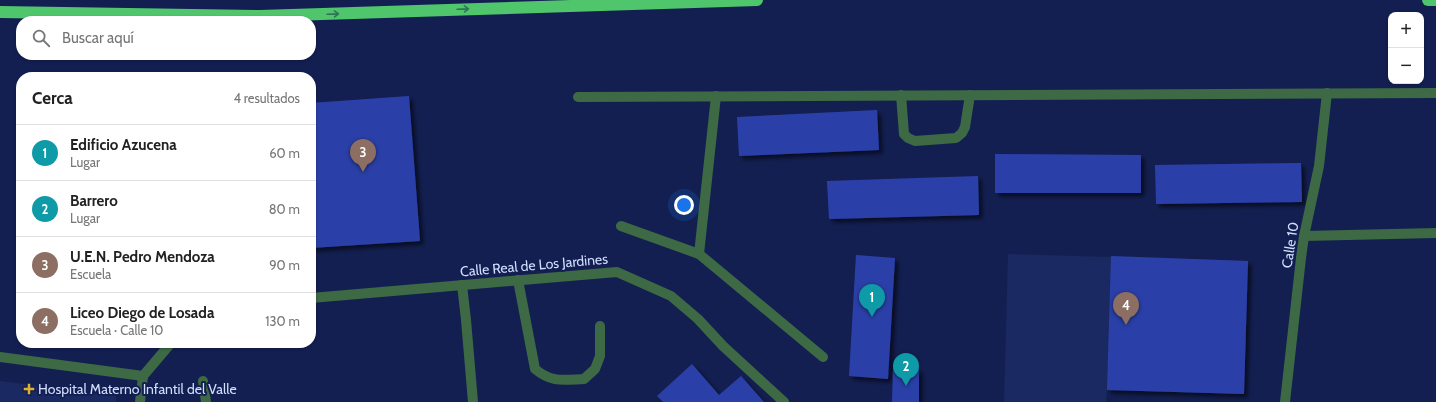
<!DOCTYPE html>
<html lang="es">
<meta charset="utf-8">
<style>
:root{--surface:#fff;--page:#f6f6f6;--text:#222;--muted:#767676;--line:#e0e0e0;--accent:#111827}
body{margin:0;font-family:Cabin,sans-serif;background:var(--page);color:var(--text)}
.controls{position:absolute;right:12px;top:12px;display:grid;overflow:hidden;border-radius:8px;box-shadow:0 1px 3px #0004}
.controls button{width:36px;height:36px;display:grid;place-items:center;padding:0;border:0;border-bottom:1px solid var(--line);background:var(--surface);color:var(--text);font:20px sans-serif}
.you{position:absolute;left:684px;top:205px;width:14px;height:14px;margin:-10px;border:3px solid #fff;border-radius:50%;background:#1a73e8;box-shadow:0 0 0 6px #1a73e833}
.badge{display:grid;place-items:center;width:26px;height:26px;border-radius:50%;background:var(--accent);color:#fff;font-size:13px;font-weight:700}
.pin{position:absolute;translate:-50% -33px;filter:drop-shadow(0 1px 2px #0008)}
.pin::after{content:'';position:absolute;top:21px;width:14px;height:12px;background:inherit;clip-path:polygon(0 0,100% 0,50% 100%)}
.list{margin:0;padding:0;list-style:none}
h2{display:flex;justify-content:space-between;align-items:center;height:52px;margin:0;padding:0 16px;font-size:17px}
h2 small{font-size:13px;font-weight:400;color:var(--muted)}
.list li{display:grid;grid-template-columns:26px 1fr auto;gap:12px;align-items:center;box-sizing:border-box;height:56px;padding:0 16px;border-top:1px solid var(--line)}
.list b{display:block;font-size:15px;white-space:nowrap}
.list p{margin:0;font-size:13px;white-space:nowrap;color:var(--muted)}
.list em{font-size:13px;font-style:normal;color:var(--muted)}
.icon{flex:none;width:22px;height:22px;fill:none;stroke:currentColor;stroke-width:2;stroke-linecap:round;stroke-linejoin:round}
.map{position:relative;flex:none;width:1436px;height:402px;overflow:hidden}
.search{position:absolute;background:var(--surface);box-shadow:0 1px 3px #0004;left:16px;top:16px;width:300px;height:44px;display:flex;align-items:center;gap:10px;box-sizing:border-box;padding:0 14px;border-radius:16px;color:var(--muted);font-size:15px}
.panel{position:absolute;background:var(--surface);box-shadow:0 1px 3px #0004;left:16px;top:72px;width:300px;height:276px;border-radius:16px}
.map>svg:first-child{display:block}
.built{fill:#1a2962}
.building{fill:#2b41a8;filter:url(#shadow)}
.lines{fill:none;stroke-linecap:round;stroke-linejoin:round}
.minor{stroke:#3d6945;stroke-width:10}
.highway{stroke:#4fc66c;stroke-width:12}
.oneway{stroke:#31725e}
.poi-dot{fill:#ddb133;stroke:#131f51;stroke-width:1.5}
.labels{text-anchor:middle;stroke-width:4;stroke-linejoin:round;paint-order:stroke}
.street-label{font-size:14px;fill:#d1defe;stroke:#131f51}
.poi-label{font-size:14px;fill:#d1defe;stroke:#131f51;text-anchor:start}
</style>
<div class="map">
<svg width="1436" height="402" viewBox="0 0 1436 402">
<defs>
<filter id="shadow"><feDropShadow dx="3.5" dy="3.5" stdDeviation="2" flood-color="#0009"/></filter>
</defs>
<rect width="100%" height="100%" fill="#131f51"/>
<!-- built -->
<g class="built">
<polygon points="1008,254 1248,261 1244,394 1107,390 1106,402 1004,402"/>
<polygon points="0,381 116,396 116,402 0,402"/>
</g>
<!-- building -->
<g class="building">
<polygon points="409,96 420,241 311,248 311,103"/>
<polygon points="877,110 879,150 739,156 737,117"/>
<polygon points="995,154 1141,155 1141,193 995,193"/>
<polygon points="1301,163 1302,202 1156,204 1155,165"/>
<polygon points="978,176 979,215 829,219 827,181"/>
<polygon points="856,255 895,258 888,379 849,376"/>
<polygon points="1111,256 1248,261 1244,394 1107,390"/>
<polygon points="692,364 719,395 741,376 764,402 663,402 657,396"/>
<polygon points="893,369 919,369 919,402 892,402"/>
</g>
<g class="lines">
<!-- minor -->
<g class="minor">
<polyline points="901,95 904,134 908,138 915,141 956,138 962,133 965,127 970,95"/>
<polyline points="716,96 699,254 823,357"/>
<polyline points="578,97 1436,93"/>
<polyline points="621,226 699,254"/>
<polyline points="1304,236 1436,233"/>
<path d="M 518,280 L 535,369 C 552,383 563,380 584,379 L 595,369 L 600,356 L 600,326"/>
<polyline points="462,285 466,320 473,402"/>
<polyline points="311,298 617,272 671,296 698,319 723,346 784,402"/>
<polyline points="0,357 143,376"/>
<polyline points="143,376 171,343"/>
<polyline points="203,381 206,402"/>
<polyline points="140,402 143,376"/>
<polyline points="1285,402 1301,258 1304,236 1319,166 1327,93"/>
</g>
<!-- highway -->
<g class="highway">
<polyline points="1428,0 1436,0"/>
<polyline points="0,12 260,16 757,0"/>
</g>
</g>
<!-- one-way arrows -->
<defs><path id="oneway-shaft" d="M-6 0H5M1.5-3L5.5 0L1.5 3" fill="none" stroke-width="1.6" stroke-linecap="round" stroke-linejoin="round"/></defs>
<g class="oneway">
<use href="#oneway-shaft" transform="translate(463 9) rotate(-2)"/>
<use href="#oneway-shaft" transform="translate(333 14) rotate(-2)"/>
</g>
<!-- markers -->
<path class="poi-dot" d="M27 383h4v4h4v4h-4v4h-4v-4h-4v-4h4z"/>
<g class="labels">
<!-- street labels -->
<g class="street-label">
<text transform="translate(1290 245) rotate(-81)" y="5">Calle 10</text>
<text transform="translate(534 265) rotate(-5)" y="5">Calle Real de Los Jardines</text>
</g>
<!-- poi labels -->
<g class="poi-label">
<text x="38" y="394">Hospital Materno Infantil del Valle</text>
</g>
</g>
</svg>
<div class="controls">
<button>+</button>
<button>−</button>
</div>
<div class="you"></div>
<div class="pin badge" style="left:872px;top:317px;background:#0f9aa8">1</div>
<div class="pin badge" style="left:906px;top:386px;background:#0f9aa8">2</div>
<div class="pin badge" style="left:363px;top:172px;background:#8d6e63">3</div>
<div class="pin badge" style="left:1126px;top:325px;background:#8d6e63">4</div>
<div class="search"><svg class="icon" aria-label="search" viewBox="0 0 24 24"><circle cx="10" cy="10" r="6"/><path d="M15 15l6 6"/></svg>Buscar aquí</div>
<section class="panel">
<h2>Cerca<small>4 resultados</small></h2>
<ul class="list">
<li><span class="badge" style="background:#0f9aa8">1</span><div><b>Edificio Azucena</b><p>Lugar</p></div><em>60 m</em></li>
<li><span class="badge" style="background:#0f9aa8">2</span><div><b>Barrero</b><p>Lugar</p></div><em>80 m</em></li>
<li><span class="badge" style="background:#8d6e63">3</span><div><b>U.E.N. Pedro Mendoza</b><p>Escuela</p></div><em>90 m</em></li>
<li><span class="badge" style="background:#8d6e63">4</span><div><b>Liceo Diego de Losada</b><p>Escuela · Calle 10</p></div><em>130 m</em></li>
</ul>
</section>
</div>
